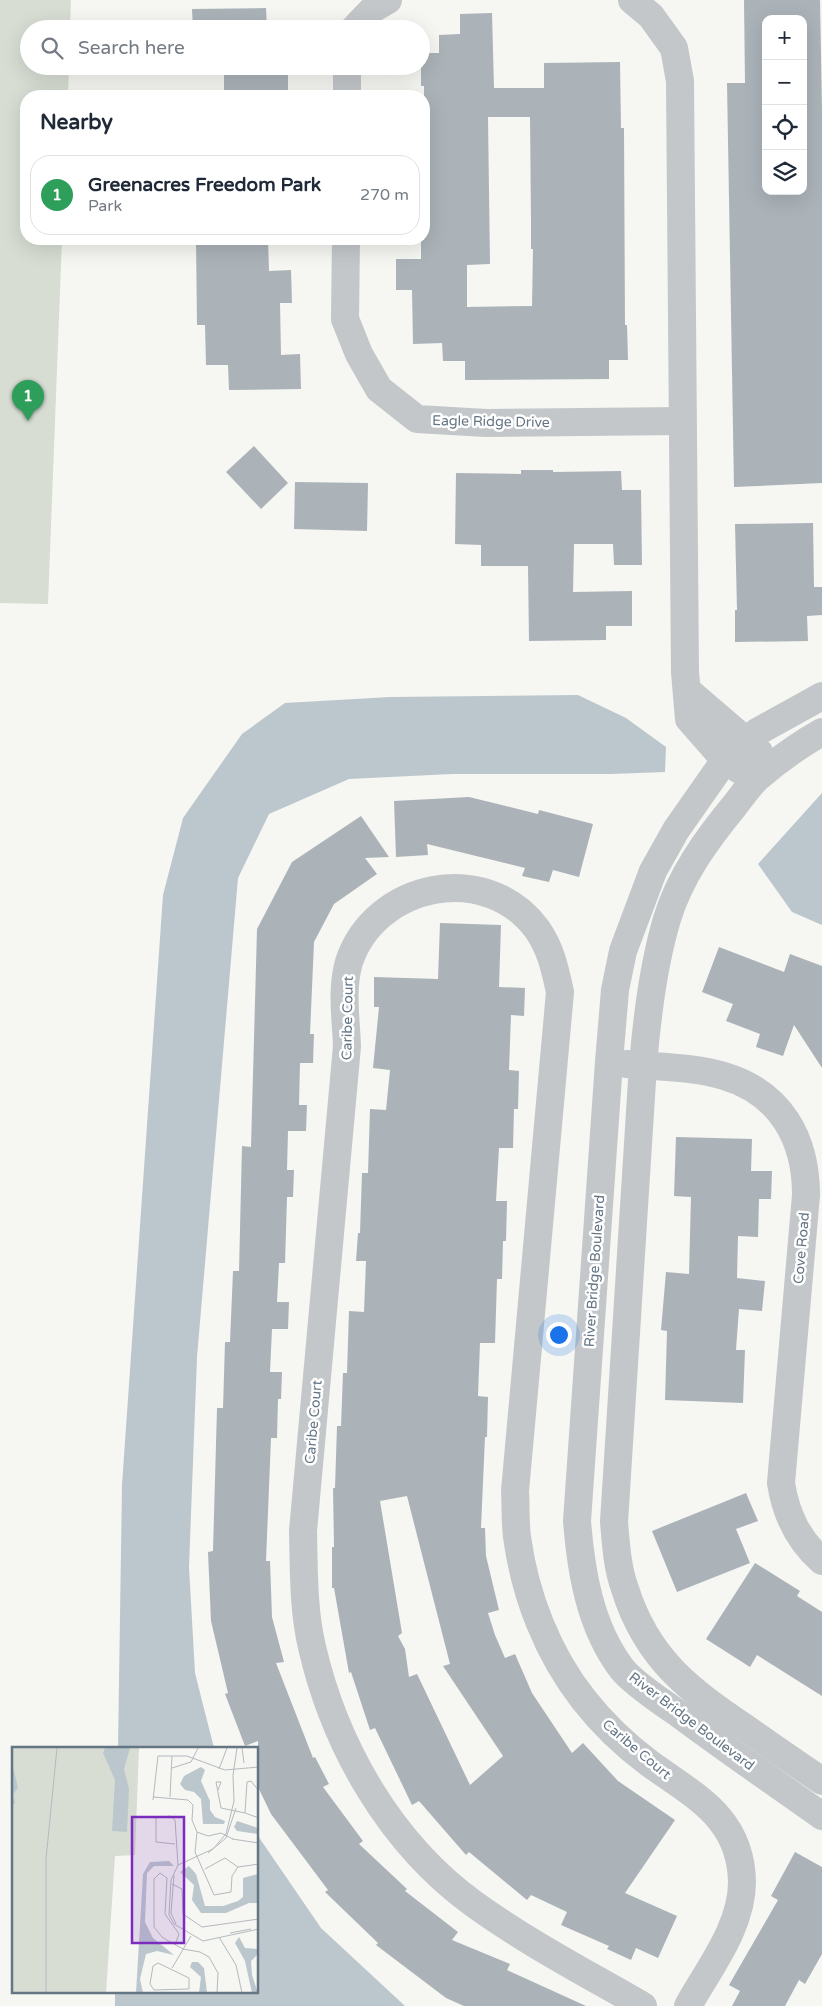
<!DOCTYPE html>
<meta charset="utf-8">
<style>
:root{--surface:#fff;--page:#f2f2f3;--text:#1f2937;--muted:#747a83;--line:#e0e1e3;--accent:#0b8043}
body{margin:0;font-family:"Varela Round",sans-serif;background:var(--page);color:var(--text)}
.controls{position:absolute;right:15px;top:15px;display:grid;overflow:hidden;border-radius:10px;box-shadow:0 5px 20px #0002}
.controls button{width:45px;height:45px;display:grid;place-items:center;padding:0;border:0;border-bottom:1px solid var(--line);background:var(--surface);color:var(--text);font:25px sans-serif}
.you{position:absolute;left:558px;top:1334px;width:18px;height:18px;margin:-12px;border:4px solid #fff;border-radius:50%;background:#1a73e8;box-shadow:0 0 0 8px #1a73e833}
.badge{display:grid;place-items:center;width:32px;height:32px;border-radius:50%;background:var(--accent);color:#fff;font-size:16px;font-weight:700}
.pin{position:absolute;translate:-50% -41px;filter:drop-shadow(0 1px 2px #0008)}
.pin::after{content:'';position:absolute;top:26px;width:18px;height:15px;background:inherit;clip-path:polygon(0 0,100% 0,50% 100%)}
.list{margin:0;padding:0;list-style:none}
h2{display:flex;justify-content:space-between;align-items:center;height:65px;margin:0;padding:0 20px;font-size:21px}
h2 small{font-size:16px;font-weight:400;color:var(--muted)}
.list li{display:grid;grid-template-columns:32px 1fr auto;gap:15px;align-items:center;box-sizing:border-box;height:80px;margin:0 10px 10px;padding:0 10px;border:1px solid var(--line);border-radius:20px}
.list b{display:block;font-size:19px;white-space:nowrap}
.list p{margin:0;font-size:16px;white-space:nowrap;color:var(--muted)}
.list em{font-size:16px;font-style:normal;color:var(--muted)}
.icon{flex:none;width:28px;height:28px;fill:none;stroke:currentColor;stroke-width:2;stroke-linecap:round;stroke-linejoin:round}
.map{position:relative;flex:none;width:822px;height:2006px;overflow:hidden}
.search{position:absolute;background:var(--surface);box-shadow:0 5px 20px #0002;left:20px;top:20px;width:410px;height:55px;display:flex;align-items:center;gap:12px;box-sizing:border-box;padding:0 18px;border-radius:28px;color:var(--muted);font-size:19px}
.panel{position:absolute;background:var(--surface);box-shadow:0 5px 20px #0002;left:20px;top:90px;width:410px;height:155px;border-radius:20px}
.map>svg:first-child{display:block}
.green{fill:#d7ddd3}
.water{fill:#bcc7cd}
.building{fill:#abb3b9;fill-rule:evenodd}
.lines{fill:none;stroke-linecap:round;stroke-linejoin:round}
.minor{stroke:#c3c7ca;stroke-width:28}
.labels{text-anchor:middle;stroke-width:5;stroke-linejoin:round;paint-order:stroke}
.street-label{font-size:14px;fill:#647584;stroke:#fff}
.inset-road{fill:none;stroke:#b3babf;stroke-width:1}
.view{fill:#7b2cbf;fill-opacity:0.15;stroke:#7b2cbf;stroke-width:2.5}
.inset-edge{fill:none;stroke:#647584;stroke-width:2.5}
</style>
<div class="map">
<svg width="822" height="2006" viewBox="0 0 822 2006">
<rect width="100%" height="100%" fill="#f6f6f2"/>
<!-- green -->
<polygon class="green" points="0,0 71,0 70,29 29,29 29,66 69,66 68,96 26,96 26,239 62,239 48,604 0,603"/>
<!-- water -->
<g class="water">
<polygon points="578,695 626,718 666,747 665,772 611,774 452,774 349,779 269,814 238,878 197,1357 189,1567 195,1673 214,1748 118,1748 122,1485 163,895 183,818 242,734 285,703 390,697"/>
<polygon points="822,793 822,925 792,912 758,864"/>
<polygon points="258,1836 321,1928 405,2006 115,2006 115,1992 258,1992"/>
</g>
<!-- building -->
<g class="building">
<path d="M 744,0 L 820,0 L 822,109 L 822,483 L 734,487 L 727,83 L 745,83 ZM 766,19 L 803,19 L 803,191 L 766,191 Z"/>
<polygon points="266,8 267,29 193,29 192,9"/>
<path d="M 492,13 L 494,88 L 544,88 L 544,63 L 620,62 L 621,128 L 624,128 L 625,325 L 627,325 L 628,360 L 609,360 L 609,379 L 465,380 L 465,361 L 443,361 L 442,343 L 413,344 L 412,290 L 396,290 L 396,259 L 421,259 L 421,239 L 424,239 L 424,86 L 421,86 L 421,53 L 439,53 L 439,35 L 460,34 L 460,14 ZM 488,117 L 530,117 L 531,220 L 531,249 L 533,249 L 532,306 L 467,307 L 467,265 L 490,264 Z"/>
<polygon points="224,74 288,75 288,96 224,96"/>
<polygon points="196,239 268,239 269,271 291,270 292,303 280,303 281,355 300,354 301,389 229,390 228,365 206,365 205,325 197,325"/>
<polygon points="254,446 288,483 261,509 226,472"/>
<polygon points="521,470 553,470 553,472 621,471 622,490 641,490 642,565 614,565 613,544 574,544 573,592 632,591 632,626 606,626 606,640 529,641 528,566 481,566 481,545 455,544 456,473 521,474"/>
<polygon points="295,482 368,483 367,531 294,529"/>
<polygon points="813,523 814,587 822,587 822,615 807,616 808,641 735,642 735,610 737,610 735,524"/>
<polygon points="469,797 538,814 539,810 593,824 579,877 553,870 549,882 522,876 525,868 427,844 428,855 396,857 394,801"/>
<polygon points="361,816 389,857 365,858 377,874 334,904 314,942 310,1034 314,1034 313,1063 300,1063 299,1105 307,1105 306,1131 288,1131 287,1170 294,1170 293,1197 287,1197 285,1263 279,1263 277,1302 289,1302 288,1329 272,1329 270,1372 282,1372 281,1399 278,1399 277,1438 271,1438 266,1561 270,1561 272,1617 284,1662 276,1663 313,1758 315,1757 329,1784 323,1787 363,1841 359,1844 407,1889 405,1891 458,1932 452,1940 510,1964 507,1970 586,2006 464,2006 446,1998 376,1945 378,1943 325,1892 328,1890 271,1814 258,1787 258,1741 245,1746 225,1694 228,1693 211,1621 208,1552 213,1551 217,1408 223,1408 225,1342 230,1342 233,1271 239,1271 242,1146 251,1147 257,929 292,862"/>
<path d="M 440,923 L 501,925 L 499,987 L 525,988 L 524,1016 L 511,1015 L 509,1070 L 519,1071 L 518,1109 L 514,1109 L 513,1148 L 499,1148 L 496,1201 L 507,1201 L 506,1241 L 503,1241 L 502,1279 L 497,1279 L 495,1343 L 480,1343 L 478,1396 L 488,1397 L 487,1437 L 485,1437 L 481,1528 L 485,1528 L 486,1556 L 499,1610 L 488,1613 L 495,1635 L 505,1658 L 515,1654 L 532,1693 L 572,1753 L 583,1743 L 618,1781 L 675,1820 L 625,1893 L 677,1916 L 658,1958 L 636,1948 L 631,1960 L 607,1949 L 609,1946 L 561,1925 L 567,1912 L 531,1895 L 527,1900 L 469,1852 L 466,1855 L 419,1801 L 412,1805 L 375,1728 L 370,1730 L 351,1672 L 349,1673 L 334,1588 L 332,1588 L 332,1547 L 334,1547 L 333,1488 L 335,1488 L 337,1426 L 341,1426 L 343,1373 L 347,1373 L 349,1311 L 364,1312 L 366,1261 L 356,1261 L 358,1233 L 360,1233 L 362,1173 L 368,1173 L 370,1109 L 386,1110 L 390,1070 L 373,1068 L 379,1007 L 374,1007 L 374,977 L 438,979 ZM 407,1496 L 450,1664 L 443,1666 L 503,1756 L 470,1785 L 417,1674 L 409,1677 L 405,1649 L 398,1636 L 402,1633 L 380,1501 Z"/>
<polygon points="719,947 784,972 790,954 822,966 822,1068 794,1025 783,1056 756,1047 760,1034 726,1021 733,1004 702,992"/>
<polygon points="676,1137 752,1139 751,1171 772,1171 771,1199 759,1199 758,1237 738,1236 737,1278 765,1281 762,1311 739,1309 736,1350 745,1350 743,1403 665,1400 667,1331 661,1330 666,1272 689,1274 691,1197 674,1196"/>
<polygon points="746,1493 758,1521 736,1529 750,1563 677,1592 652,1531"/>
<polygon points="755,1563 800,1591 797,1596 822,1612 822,1696 757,1655 750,1667 706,1639"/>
<polygon points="795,1852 822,1867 822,1954 805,1984 799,1980 785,2006 732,2006 740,1991 729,1985 778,1900 771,1896"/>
</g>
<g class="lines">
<!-- minor -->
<g class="minor">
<polyline points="632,0 651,16 674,48 680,81 685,672 689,719 725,760 740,770"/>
<polyline points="354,29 374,8 388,0"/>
<polyline points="347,96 347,66"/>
<polyline points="346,239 345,319 359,354 379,389 417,419 486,423 682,421"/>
<polyline points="687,690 759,752"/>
<path d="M 822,696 L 757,732 L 725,760 L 676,830 L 653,871 L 623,951 L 615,990 L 609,1062 L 577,1521 C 581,1572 590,1627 622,1669 C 633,1683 663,1703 679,1714 C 726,1749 774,1782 822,1816"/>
<path d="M 822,732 C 799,745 777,761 757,778 C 749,786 742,796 735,805 C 707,839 680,876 667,919 C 653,966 647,1016 643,1065 L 614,1522 C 616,1544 617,1567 625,1589 C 647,1659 689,1690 747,1729 C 772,1747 797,1764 822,1781"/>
<path d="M 626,1064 C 656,1067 696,1067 724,1076 C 781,1093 806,1139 806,1195 L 781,1483 C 786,1515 798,1540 822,1561"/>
<path d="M 643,2006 C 586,1973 528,1943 474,1904 C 391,1844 335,1747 312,1647 C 303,1609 304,1570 303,1531 L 347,1046 C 346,1019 341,989 349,962 C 375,883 486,860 537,929 C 551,949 555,969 560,992 L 515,1491 C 516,1506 515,1522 517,1537 C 525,1595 547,1653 584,1700 C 602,1723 625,1745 649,1763 C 694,1796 741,1817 742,1882 C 742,1927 709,1968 688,2006"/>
</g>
</g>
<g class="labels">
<!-- street labels -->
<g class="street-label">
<text transform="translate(491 421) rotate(1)" y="5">Eagle Ridge Drive</text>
<text transform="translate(347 1018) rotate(-89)" y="5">Caribe Court</text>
<text transform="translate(801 1248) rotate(-85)" y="5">Cove Road</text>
<text transform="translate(594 1271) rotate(-86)" y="5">River Bridge Boulevard</text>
<text transform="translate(313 1422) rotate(-85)" y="5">Caribe Court</text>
<text transform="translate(692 1721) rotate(37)" y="5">River Bridge Boulevard</text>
<text transform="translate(637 1749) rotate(40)" y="5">Caribe Court</text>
</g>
</g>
<!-- overview -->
<g transform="translate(12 1747)">
<rect width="246" height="246" fill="#f6f6f2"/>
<path d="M 0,1 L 127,1 L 123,108 L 103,109 L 94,246 L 0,246 Z" fill="#d7ddd3"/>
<path d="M 93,1 L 118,1 L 112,22 L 117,42 L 115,85 L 100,84 L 103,33 L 91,6 ZM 0,16 L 6,41 L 1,47 L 3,56 L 0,59 ZM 189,20 L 193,23 L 189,34 L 198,54 L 198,63 L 203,70 L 213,74 L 212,77 L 191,77 L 189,52 L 182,45 L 173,43 L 168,37 L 172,29 ZM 225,74 L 246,81 L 246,87 L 225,84 L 222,80 ZM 157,114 L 162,119 L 142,119 L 135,126 L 133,175 L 141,191 L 162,208 L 145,204 L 134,207 L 128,232 L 131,246 L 124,246 L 131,127 L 138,115 ZM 177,119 L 184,127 L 193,159 L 211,159 L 226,154 L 231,150 L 231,131 L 246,127 L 246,156 L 237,156 L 214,166 L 189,166 L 180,153 L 182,138 L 168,125 ZM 227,190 L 233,201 L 246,202 L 246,207 L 239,214 L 240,228 L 246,246 L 240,246 L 233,214 L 223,196 ZM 180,215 L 186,215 L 192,221 L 195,246 L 187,246 L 189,230 L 178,220 Z" fill="#bcc7cd"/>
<path class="inset-road" d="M 225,1 L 221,28 L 222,54 L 214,87 L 201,102 L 166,118 L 159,133 L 157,168 L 162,177 L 191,194 L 247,182M 230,1 L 232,16M 160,21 L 179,15 L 186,1M 207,22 L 215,1M 206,43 L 209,35 L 204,35 L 209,61 L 233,66M 247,44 L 239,34 L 235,35 L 233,66 L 247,71M 141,50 L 176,53 L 181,58 L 180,73 L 185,85 L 196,89 L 209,86 L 221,92M 158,50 L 160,9M 141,53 L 146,9 L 175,9 L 213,23 L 247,20M 185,85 L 183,105 L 202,148 L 219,145 L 220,129 L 226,120 L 247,117M 220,92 L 247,96M 163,97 L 144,95 L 144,71 L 158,69 L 163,73 L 166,118M 196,106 L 214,91 L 224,61M 193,122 L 213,111 L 226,120M 162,128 L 159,166 L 164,177M 160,137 L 170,142 L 171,167 L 190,180 L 247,172M 218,186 L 239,182M 207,190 L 224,218 L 230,246M 163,198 L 167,187 L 153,167 L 155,131 L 148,126 L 142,132 L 142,180 L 150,190 L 153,192 L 171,202 L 188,205 L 197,210 L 206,226 L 205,246M 146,216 L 177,231 L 177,242 L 142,243 L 138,237 L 141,219 ZM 160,221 L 179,189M 34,246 L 34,112 L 45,1"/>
<path class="view" d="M 120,70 L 172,70 L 172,196 L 120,196 Z"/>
<rect width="246" height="246" class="inset-edge"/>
</g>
</svg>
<div class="controls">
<button>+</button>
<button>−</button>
<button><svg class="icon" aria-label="locate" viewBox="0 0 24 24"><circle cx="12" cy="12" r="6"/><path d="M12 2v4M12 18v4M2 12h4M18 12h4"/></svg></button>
<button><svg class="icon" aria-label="layers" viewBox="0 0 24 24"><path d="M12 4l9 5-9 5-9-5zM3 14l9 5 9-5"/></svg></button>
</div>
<div class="you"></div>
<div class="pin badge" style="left:28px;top:421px;background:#2e9e5b">1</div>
<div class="search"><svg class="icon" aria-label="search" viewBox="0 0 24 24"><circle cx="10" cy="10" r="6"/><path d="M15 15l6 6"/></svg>Search here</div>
<section class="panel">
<h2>Nearby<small></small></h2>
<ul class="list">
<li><span class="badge" style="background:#2e9e5b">1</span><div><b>Greenacres Freedom Park</b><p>Park</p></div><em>270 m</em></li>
</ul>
</section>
</div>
